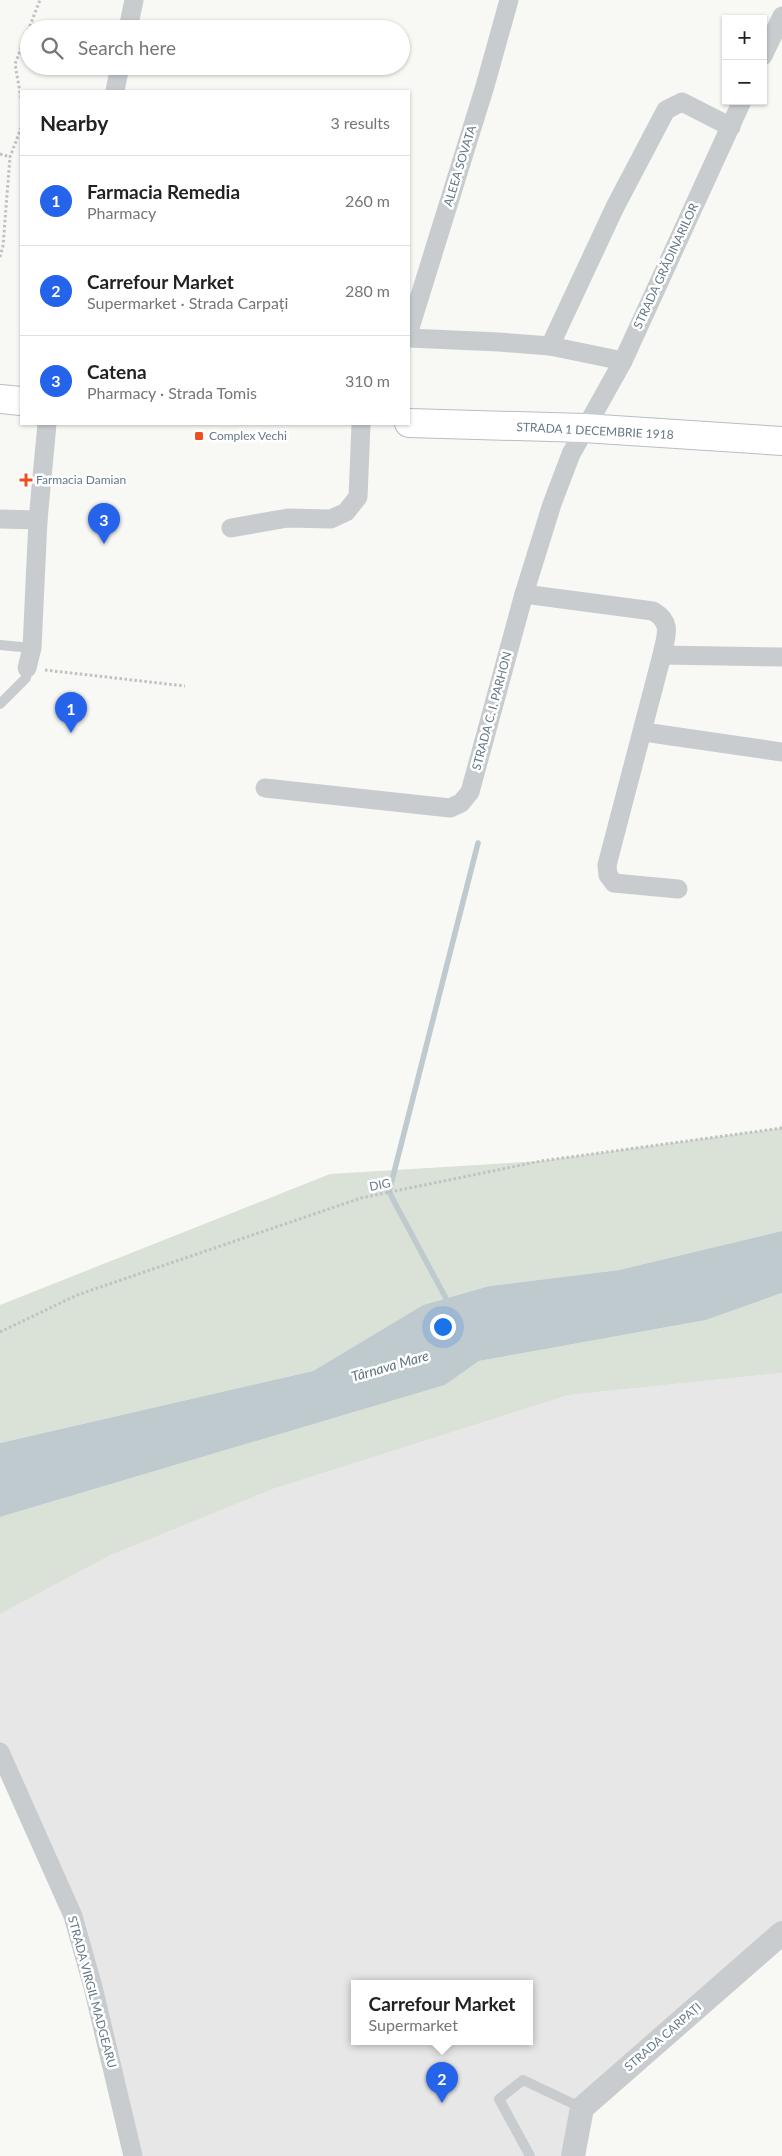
<!DOCTYPE html>
<meta charset="utf-8">
<style>
:root{--surface:#fff;--page:#f6f6f6;--text:#222;--muted:#767676;--line:#e0e0e0;--accent:#2563eb}
body{margin:0;font-family:Lato,sans-serif;background:var(--page);color:var(--text)}
.controls{position:absolute;right:15px;top:15px;display:grid;overflow:hidden;border-radius:0px;box-shadow:0 1px 4px #0004}
.controls button{width:45px;height:45px;display:grid;place-items:center;padding:0;border:0;border-bottom:1px solid var(--line);background:var(--surface);color:var(--text);font:25px sans-serif}
.you{position:absolute;left:442px;top:1326px;width:18px;height:18px;margin:-12px;border:4px solid #fff;border-radius:50%;background:#1a73e8;box-shadow:0 0 0 8px #1a73e833}
.badge{display:grid;place-items:center;width:32px;height:32px;border-radius:50%;background:var(--accent);color:#fff;font-size:16px;font-weight:700}
.pin{position:absolute;translate:-50% -41px;filter:drop-shadow(0 1px 2px #0008)}
.pin::after{content:'';position:absolute;top:26px;width:18px;height:15px;background:inherit;clip-path:polygon(0 0,100% 0,50% 100%)}
.popup{position:absolute;left:351px;top:1980px;width:182px;height:65px;box-sizing:border-box;display:grid;place-content:center;border-radius:0px;background:var(--surface);filter:drop-shadow(0 1px 4px #0005);font-size:16px;white-space:nowrap;color:var(--muted)}
.popup b{font-size:19px;color:var(--text)}
.popup::after{content:'';position:absolute;left:50%;top:100%;margin-left:-10px;border:10px solid transparent;border-top-color:var(--surface)}
.list{margin:0;padding:0;list-style:none}
h2{display:flex;justify-content:space-between;align-items:center;height:65px;margin:0;padding:0 20px;font-size:21px}
h2 small{font-size:16px;font-weight:400;color:var(--muted)}
.list li{display:grid;grid-template-columns:32px 1fr auto;gap:15px;align-items:center;box-sizing:border-box;height:90px;padding:0 20px;border-top:1px solid var(--line)}
.list b{display:block;font-size:19px;white-space:nowrap}
.list p{margin:0;font-size:16px;white-space:nowrap;color:var(--muted)}
.list em{font-size:16px;font-style:normal;color:var(--muted)}
.icon{flex:none;width:28px;height:28px;fill:none;stroke:currentColor;stroke-width:2;stroke-linecap:round;stroke-linejoin:round}
.map{position:relative;flex:none;width:782px;height:2156px;overflow:hidden}
.search{position:absolute;background:var(--surface);box-shadow:0 1px 4px #0004;left:20px;top:20px;width:390px;height:55px;display:flex;align-items:center;gap:12px;box-sizing:border-box;padding:0 18px;border-radius:28px;color:var(--muted);font-size:19px}
.panel{position:absolute;background:var(--surface);box-shadow:0 1px 4px #0004;left:20px;top:90px;width:390px;height:335px;border-radius:0px}
.map>svg:first-child{display:block}
.built{fill:#e6e7e6;fill-rule:evenodd}
.green{fill:#dae1d6}
.water{fill:#becace}
.lines{fill:none;stroke-linecap:round;stroke-linejoin:round}
.stream{stroke:#becace;stroke-width:5.5}
.secondary-casing{stroke:#b8bec2;stroke-width:30}
.path{stroke:#bfc2c4;stroke-width:3;stroke-dasharray:2.5 2.5;stroke-linecap:butt}
.service{stroke:#c8cccf;stroke-width:10}
.minor{stroke:#c8cccf;stroke-width:19}
.tertiary{stroke:#c8cccf;stroke-width:24}
.secondary{stroke:#fff;stroke-width:28}
.poi-dot{fill:#ef4f1f;stroke:#fff;stroke-width:2}
.labels{text-anchor:middle;stroke-width:5;stroke-linejoin:round;paint-order:stroke}
.street-label{font-size:12px;fill:#657988;stroke:#fff}
.poi-label{font-size:12px;fill:#657988;stroke:#fff;text-anchor:start}
.water-label{font-size:14px;font-style:italic;fill:#5c747c;stroke:#fff}
</style>
<div class="map">
<svg width="782" height="2156" viewBox="0 0 782 2156">
<rect width="100%" height="100%" fill="#f8f8f5"/>
<!-- built -->
<path class="built" d="M 782,1373 L 782,1923 L 582,2107 L 573,2156 L 133,2156 L 93,1987 L 0,1752 L 0,1614 L 111,1555 L 273,1489 L 569,1395 ZM 354,1984 L 530,1984 L 530,2042 L 354,2042 Z"/>
<!-- green -->
<g class="green">
<polygon points="782,1128 782,1231 619,1270 489,1286 423,1305 313,1371 0,1443 0,1305 330,1174 541,1161"/>
<polygon points="782,1293 782,1373 569,1395 273,1489 111,1555 0,1614 0,1517 445,1385 479,1361 706,1320"/>
</g>
<!-- water -->
<polygon class="water" points="782,1231 782,1293 706,1320 479,1361 445,1385 0,1517 0,1443 313,1371 423,1305 489,1286 619,1270"/>
<g class="lines">
<!-- stream -->
<polyline class="stream" points="449,1304 389,1192 478,843"/>
<!-- secondary casing -->
<g class="secondary-casing">
<g id="secondary">
<polyline points="0,399 21,401"/>
<polyline points="409,423 584,428 782,441"/>
</g>
</g>
<!-- path -->
<g class="path">
<polyline points="21,98 15,64 40,0"/>
<polyline points="0,154 10,157"/>
<polyline points="0,257 3,246 10,157 21,128"/>
<polyline points="45,670 185,686"/>
<polyline points="0,1332 77,1295 361,1198 541,1161 782,1128"/>
</g>
<!-- service -->
<g class="service">
<polyline points="0,645 32,648"/>
<polyline points="0,704 26,678 27,668"/>
<polyline points="530,2156 499,2099 523,2080 582,2108"/>
</g>
<!-- minor -->
<g class="minor">
<polyline points="128,29 134,0"/>
<polyline points="763,56 782,16"/>
<polyline points="115,91 120,66"/>
<polyline points="409,331 485,86 509,0"/>
<polyline points="409,338 499,342 550,346 623,361"/>
<polyline points="550,346 615,207 666,110 682,102 731,127"/>
<polyline points="0,519 38,520 47,424"/>
<polyline points="231,528 288,518 331,519 346,512 358,497 361,424"/>
<path d="M 524,594 L 653,611 C 673,623 666,635 662,655 L 607,865 L 608,875 L 614,883 L 678,889"/>
<polyline points="662,655 782,657"/>
<polyline points="27,668 32,648 38,520"/>
<polyline points="644,732 782,752"/>
<polyline points="265,788 450,808 461,803 470,792 524,594 552,504 571,454 623,361 742,101"/>
<polyline points="0,1752 73,1916 93,1987 133,2156"/>
</g>
<!-- tertiary -->
<polyline class="tertiary" points="573,2156 582,2108 782,1933"/>
<!-- secondary -->
<use href="#secondary" class="secondary"/>
</g>
<!-- markers -->
<g class="poi-dot">
<rect x="194" y="431" width="10" height="10" rx="2.5"/>
<path d="M23.5 472.5h5v5h5v5h-5v5h-5v-5h-5v-5h5z"/>
</g>
<g class="labels">
<!-- street labels -->
<g class="street-label">
<text transform="translate(460 166) rotate(-73)" y="4">ALEEA SOVATA</text>
<text transform="translate(666 266) rotate(-65)" y="4">STRADA GRĂDINARILOR</text>
<text transform="translate(595 431) rotate(3)" y="4">STRADA 1 DECEMBRIE 1918</text>
<text transform="translate(492 711) rotate(-75)" y="4">STRADA C. I. PARHON</text>
<text transform="translate(380 1185) rotate(-11)" y="4">DIG</text>
<text transform="translate(92 1992) rotate(75)" y="4">STRADA VIRGIL MADGEARU</text>
<text transform="translate(663 2037) rotate(-41)" y="4">STRADA CARPAȚI</text>
</g>
<!-- poi labels -->
<g class="poi-label">
<text x="209" y="440">Complex Vechi</text>
<text x="36" y="484">Farmacia Damian</text>
</g>
<!-- water labels -->
<g class="water-label">
<text transform="translate(390 1366) rotate(-16)" y="5">Târnava Mare</text>
</g>
</g>
</svg>
<div class="controls">
<button>+</button>
<button>−</button>
</div>
<div class="you"></div>
<div class="pin badge" style="left:71px;top:733px">1</div>
<div class="pin badge" style="left:442px;top:2103px">2</div>
<div class="popup"><b>Carrefour Market</b>Supermarket</div>
<div class="pin badge" style="left:104px;top:544px">3</div>
<div class="search"><svg class="icon" aria-label="search" viewBox="0 0 24 24"><circle cx="10" cy="10" r="6"/><path d="M15 15l6 6"/></svg>Search here</div>
<section class="panel">
<h2>Nearby<small>3 results</small></h2>
<ul class="list">
<li><span class="badge">1</span><div><b>Farmacia Remedia</b><p>Pharmacy</p></div><em>260 m</em></li>
<li><span class="badge">2</span><div><b>Carrefour Market</b><p>Supermarket · Strada Carpați</p></div><em>280 m</em></li>
<li><span class="badge">3</span><div><b>Catena</b><p>Pharmacy · Strada Tomis</p></div><em>310 m</em></li>
</ul>
</section>
</div>
